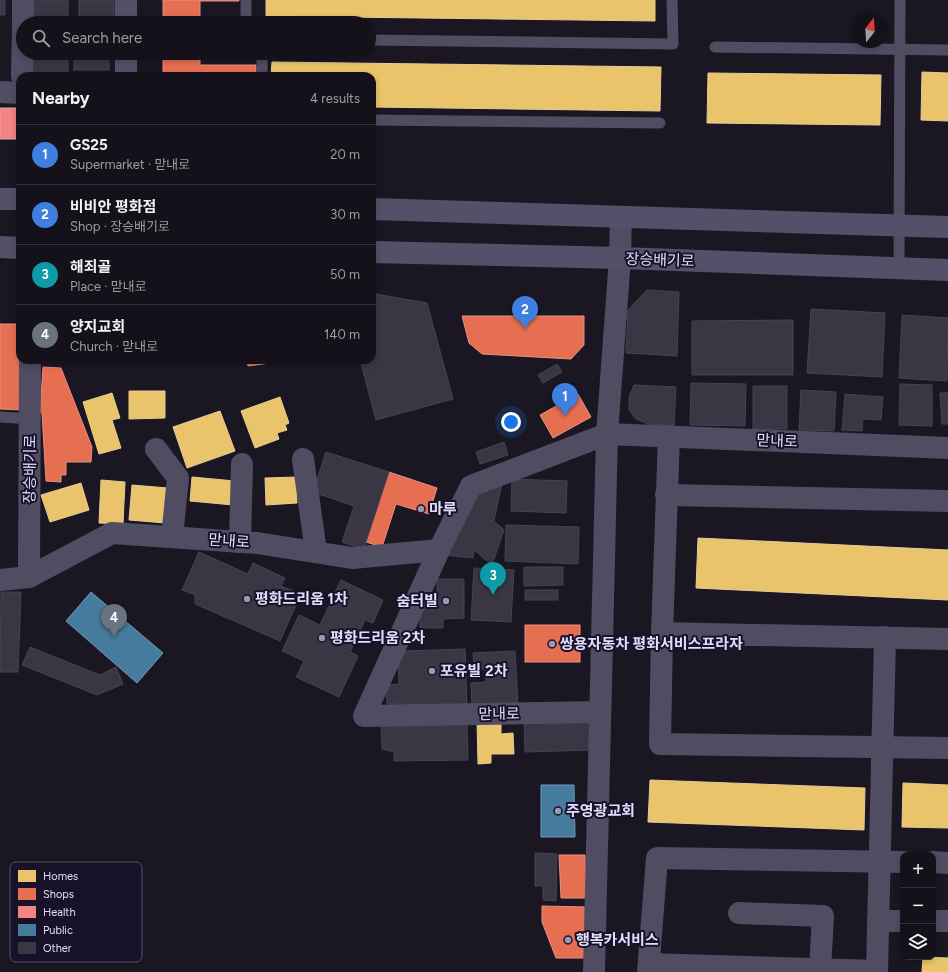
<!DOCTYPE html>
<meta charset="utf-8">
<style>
:root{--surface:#14111a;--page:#211f27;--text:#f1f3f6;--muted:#9d9da2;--line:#333139;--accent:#d93025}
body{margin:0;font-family:Figtree,"Noto Sans KR",sans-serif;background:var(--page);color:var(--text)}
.controls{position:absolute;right:12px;bottom:12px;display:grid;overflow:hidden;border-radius:8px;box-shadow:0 2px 6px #0003}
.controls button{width:36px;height:36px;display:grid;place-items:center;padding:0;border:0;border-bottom:1px solid var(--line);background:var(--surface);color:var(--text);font:20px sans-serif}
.compass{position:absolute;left:852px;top:12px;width:36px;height:36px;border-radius:50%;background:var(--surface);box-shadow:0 2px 6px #0003;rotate:17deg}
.you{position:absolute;left:511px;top:422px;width:14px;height:14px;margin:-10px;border:3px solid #fff;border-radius:50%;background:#1a73e8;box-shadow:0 0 0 6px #1a73e833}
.badge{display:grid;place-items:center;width:26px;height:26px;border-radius:50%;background:var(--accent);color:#fff;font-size:13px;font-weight:700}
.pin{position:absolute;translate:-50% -33px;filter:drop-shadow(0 1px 2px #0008)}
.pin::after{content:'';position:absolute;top:21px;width:14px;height:12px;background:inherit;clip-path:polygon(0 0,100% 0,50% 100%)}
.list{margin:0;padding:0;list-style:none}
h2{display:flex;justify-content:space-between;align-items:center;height:52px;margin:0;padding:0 16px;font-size:17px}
h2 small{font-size:13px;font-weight:400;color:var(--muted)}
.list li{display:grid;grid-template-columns:26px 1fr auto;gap:12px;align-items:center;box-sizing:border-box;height:60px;padding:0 16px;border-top:1px solid var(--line)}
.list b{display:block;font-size:15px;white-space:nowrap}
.list p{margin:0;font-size:13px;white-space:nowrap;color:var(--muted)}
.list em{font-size:13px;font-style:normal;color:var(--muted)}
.icon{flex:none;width:22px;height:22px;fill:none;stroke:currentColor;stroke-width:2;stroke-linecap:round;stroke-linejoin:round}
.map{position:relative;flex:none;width:948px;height:972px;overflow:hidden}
.search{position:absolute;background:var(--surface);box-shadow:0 2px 6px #0003;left:16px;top:16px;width:360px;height:44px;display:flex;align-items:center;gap:10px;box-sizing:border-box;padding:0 14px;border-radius:22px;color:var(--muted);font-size:15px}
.panel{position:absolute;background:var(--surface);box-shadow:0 2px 6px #0003;left:16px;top:72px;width:360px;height:292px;border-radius:12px}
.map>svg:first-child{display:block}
.homes{fill:#e9c46a;stroke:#e7cb96}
.shops{fill:#e76f51;stroke:#e59084}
.health{fill:#f28482;stroke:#ed9ea7}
.public{fill:#457b9d;stroke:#7498ba}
.building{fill:#3a3644;stroke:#474256}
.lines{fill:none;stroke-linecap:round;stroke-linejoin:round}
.lane{stroke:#504d63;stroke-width:11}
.street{stroke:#504d63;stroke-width:22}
.secondary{stroke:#535169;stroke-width:22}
.poi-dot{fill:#9b97b0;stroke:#171228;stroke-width:1.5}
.labels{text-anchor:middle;stroke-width:4;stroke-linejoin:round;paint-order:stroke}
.street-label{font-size:15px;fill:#e1dcfc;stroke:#171228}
.poi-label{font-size:15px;font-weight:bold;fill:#e1dcfc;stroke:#171228;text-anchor:start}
.key{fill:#171228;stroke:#544f68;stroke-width:1}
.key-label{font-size:11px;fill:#e1dcfc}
</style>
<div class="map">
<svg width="948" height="972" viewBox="0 0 948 972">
<rect width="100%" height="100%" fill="#1a1723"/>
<!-- homes -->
<g class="homes">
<polygon points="266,0 655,0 655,21 266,16"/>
<polygon points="272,62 661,67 660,111 372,107 372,76 271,76"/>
<polygon points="922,72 948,73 948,121 921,120"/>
<polygon points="708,73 881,75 880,125 707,123"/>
<polygon points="129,391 165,391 165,418 129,419"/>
<polygon points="112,393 120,418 112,420 121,448 99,454 83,402"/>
<polygon points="280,397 289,423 285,425 287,430 277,433 279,439 255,448 241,411"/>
<polygon points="220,411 235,451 187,468 173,427"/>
<polygon points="192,477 235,481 233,505 190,501"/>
<polygon points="296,477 297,503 266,505 265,478"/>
<polygon points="101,480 125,482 123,524 99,523"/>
<polygon points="81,483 89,510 50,522 41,495"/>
<polygon points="132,485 168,488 165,523 129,520"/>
<polygon points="698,538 948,550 948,600 696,588"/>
<polygon points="501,719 501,734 513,733 514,754 491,754 491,763 478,764 477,720"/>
<polygon points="650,780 865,788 864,830 648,822"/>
<polygon points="903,783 948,785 948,828 902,827"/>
<polygon points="923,957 948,958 948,972 922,972"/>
</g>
<!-- shops -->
<g class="shops">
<polygon points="163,0 239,0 239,1 200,1 200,23 163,23"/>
<polygon points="163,53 200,53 200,65 256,65 256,76 163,76"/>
<polygon points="462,316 584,316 584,345 571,359 482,354 469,343"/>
<polygon points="0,324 20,324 21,410 0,409"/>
<polygon points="247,360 293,360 248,366"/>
<polygon points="43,367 61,368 92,447 91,462 66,462 66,475 61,475 61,482 46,481 42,413 40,412"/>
<polygon points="578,394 591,417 553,438 540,415"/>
<polygon points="389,472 437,488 429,514 396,504 382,547 366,542"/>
<rect x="525" y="625" width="55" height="37"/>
<polygon points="559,855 585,855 586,898 561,898"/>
<polygon points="542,906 588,907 587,958 556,958 542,922"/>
</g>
<!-- health -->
<rect class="health" x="0" y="108" width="20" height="31"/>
<!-- public -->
<g class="public">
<polygon points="91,592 163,653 137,683 66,621"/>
<polygon points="541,785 574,785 575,837 541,837"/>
</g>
<!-- building -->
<g class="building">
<rect x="0" y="0" width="5" height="15"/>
<rect x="31" y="0" width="37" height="20"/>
<rect x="79" y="0" width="35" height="20"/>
<rect x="28" y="53" width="40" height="21"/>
<rect x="74" y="53" width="35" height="17"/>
<polygon points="647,290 679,292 677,356 626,353 628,310"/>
<polygon points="376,294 427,303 453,399 376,420 360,360 372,360 372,295"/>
<polygon points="811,309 885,313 882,377 807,373"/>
<polygon points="902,315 948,318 947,381 899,378"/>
<polygon points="793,320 793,375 692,375 692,321"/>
<polygon points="557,364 562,372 543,383 538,375"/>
<polygon points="691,383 746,384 745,426 690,425"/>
<polygon points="900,384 932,385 932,426 899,425"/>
<polygon points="634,385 676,387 674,426 648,424 636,419 629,410 629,397"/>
<rect x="753" y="386" width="34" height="43"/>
<polygon points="801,390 836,392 834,431 799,430"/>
<polygon points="940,393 948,393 948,424 942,424"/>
<polygon points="845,394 883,397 881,420 863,419 862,431 842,430"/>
<polygon points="504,442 508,455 480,464 476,452"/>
<polygon points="326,452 389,472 366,542 366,550 342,542 354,506 313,492"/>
<polygon points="503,478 494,521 504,530 492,565 474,550 473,558 443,555 475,489"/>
<polygon points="512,479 567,481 566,513 511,511"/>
<polygon points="506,525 579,527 578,564 505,561"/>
<polygon points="199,552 248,574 253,563 285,578 281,586 301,594 280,641 195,604 195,595 182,590"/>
<polygon points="524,567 563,567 563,585 524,586"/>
<polygon points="474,568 514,570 511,622 471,620"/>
<polygon points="437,579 464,579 464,618 443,619 443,628 420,628 420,608 428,608 428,594 437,595"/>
<polygon points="341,580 383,600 373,623 365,620 350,652 358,656 339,697 296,677 304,661 282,651 299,615 320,625"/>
<rect x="525" y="590" width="33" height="10"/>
<polygon points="1,592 21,592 18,672 0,672"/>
<polygon points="30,647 100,675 116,667 123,684 97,695 22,665"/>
<polygon points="465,649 467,706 401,708 400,704 387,704 386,685 399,684 398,658 403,658 403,651"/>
<polygon points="515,651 518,704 472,707 471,683 486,682 485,669 474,670 473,653"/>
<polygon points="524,718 545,718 546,725 565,724 565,719 590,723 591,750 525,752"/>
<polygon points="467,722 468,760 394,761 394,752 382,749 381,724"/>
<polygon points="535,853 557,854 556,901 543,900 543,886 535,886"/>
</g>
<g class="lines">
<!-- lane -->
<g class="lane">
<polyline points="246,0 246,23"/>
<polyline points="369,40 673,44 672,0"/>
<polyline points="715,47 948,50"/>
<polyline points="262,76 262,53"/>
<polyline points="372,120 660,123"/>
<polyline points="899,268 900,0"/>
<polyline points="0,417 31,419"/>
</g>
<!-- street -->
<g class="street">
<polyline points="23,23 23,0"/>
<polyline points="22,76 23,26"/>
<polyline points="0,92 20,93"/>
<polyline points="669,436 662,633 660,744 948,748"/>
<polyline points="156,449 178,478 172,537"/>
<polyline points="303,459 316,552"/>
<polyline points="666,495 948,501"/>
<polyline points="240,542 242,464"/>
<polyline points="29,577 30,360"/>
<polyline points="0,580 29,577 112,533 257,543 352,558 439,550"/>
<polyline points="662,633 948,639"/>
<polyline points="600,712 364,716 439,550 471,486 607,434 948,448"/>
<polyline points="933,862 948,863"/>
<polyline points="739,913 823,916 820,969"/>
<polyline points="878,921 903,921"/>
<polyline points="933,921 948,921"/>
<polyline points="649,964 877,971"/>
<polyline points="594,972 607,434 620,258 621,217"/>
<polyline points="648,972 657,858 903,862"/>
<polyline points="877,972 885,637"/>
</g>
<!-- secondary -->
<g class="secondary">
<polyline points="126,23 126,0"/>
<polyline points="126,76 126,53"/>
<polyline points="0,199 20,199"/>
<polyline points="372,209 948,227"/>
<polyline points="0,247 20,248"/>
<polyline points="372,252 620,258 948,270"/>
</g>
</g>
<!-- markers -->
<g class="poi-dot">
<circle cx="421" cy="509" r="4"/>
<circle cx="247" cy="599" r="4"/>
<circle cx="446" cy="601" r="4"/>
<circle cx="322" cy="638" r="4"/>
<circle cx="552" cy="644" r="4"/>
<circle cx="432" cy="671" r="4"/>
<circle cx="558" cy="811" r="4"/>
<circle cx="568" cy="940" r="4"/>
</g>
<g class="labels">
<!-- street labels -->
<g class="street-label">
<text transform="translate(660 260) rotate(2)" y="5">장승배기로</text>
<text transform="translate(777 441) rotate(2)" y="5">맏내로</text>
<text transform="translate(30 469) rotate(-89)" y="5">장승배기로</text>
<text transform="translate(229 541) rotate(4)" y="5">맏내로</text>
<text transform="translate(499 714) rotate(-1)" y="5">맏내로</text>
</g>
<!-- poi labels -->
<g class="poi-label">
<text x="429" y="514">마루</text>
<text x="255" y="604">평화드리움 1차</text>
<text x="438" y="606" text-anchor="end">숨터빌</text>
<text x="330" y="643">평화드리움 2차</text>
<text x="560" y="649">쌍용자동차 평화서비스프라자</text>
<text x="440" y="676">포유빌 2차</text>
<text x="566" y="816">주영광교회</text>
<text x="576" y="945">행복카서비스</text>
</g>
</g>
<!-- legend -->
<rect x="10" y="862" width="132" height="100" rx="6" class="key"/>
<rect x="18" y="870" width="18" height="12" fill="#e9c46a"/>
<rect x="18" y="888" width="18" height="12" fill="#e76f51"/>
<rect x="18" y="906" width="18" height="12" fill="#f28482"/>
<rect x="18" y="924" width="18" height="12" fill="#457b9d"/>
<rect x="18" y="942" width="18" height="12" fill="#3a3644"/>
<g class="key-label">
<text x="43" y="880">Homes</text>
<text x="43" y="898">Shops</text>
<text x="43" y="916">Health</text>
<text x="43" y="934">Public</text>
<text x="43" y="952">Other</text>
</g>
</svg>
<div class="controls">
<button>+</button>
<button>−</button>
<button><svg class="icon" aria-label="layers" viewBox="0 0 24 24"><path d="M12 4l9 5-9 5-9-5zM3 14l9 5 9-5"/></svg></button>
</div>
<svg class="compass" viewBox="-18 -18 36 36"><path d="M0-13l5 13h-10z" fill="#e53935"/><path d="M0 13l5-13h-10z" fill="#9d9da2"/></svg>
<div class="you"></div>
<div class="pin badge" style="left:565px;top:416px;background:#3f7fe0">1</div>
<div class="pin badge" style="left:525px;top:329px;background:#3f7fe0">2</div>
<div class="pin badge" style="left:493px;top:595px;background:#0f9aa8">3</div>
<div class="pin badge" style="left:114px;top:637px;background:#6b7280">4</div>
<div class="search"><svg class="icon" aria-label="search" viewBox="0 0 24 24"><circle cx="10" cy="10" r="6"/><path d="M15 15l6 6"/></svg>Search here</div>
<section class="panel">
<h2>Nearby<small>4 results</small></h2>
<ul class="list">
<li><span class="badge" style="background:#3f7fe0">1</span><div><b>GS25</b><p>Supermarket · 맏내로</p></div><em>20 m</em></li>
<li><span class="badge" style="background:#3f7fe0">2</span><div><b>비비안 평화점</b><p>Shop · 장승배기로</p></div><em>30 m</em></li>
<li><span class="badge" style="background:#0f9aa8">3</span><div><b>해죄골</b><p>Place · 맏내로</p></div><em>50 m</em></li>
<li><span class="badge" style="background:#6b7280">4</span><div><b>양지교회</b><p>Church · 맏내로</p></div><em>140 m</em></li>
</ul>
</section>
</div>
